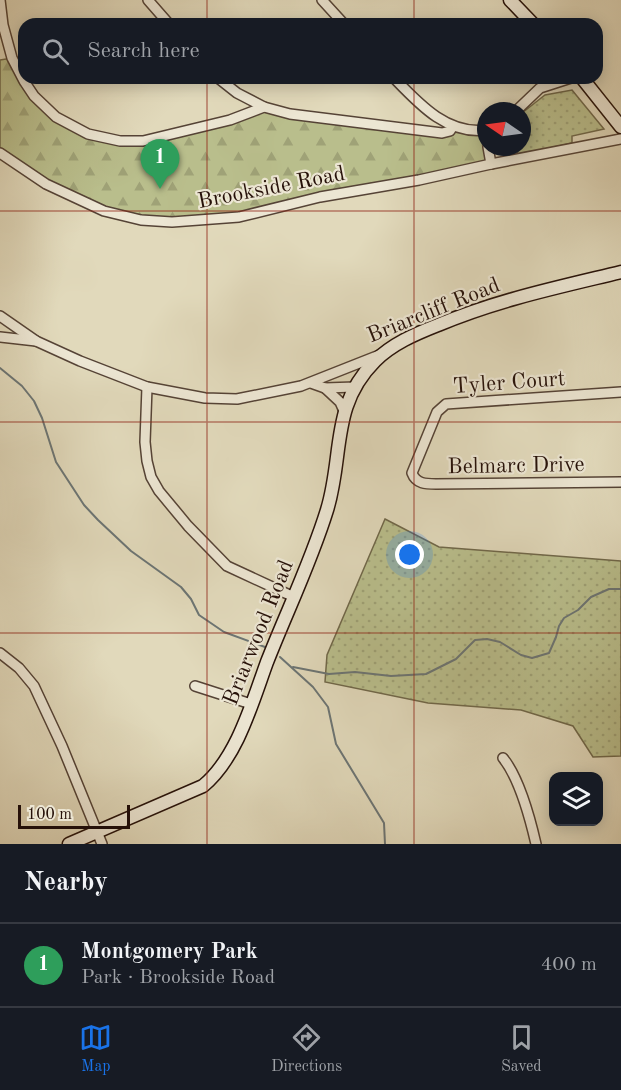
<!DOCTYPE html>
<meta charset="utf-8">
<style>
:root{--surface:#171b24;--page:#20242c;--text:#f1f3f6;--muted:#9ea1a6;--line:#363941;--accent:#1a73e8}
body{margin:0;font-family:"Old Standard TT",serif;background:var(--page);color:var(--text)}
.controls{position:absolute;right:18px;bottom:18px;display:grid;overflow:hidden;border-radius:12px;box-shadow:0 3px 15px #0003}
.controls button{width:54px;height:54px;display:grid;place-items:center;padding:0;border:0;border-bottom:2px solid var(--line);background:var(--surface);color:var(--text);font:30px sans-serif}
.compass{position:absolute;left:477px;top:102px;width:54px;height:54px;border-radius:50%;background:var(--surface);box-shadow:0 3px 15px #0003;rotate:283deg}
.scale{position:absolute;left:18px;bottom:15px;width:112px;box-sizing:border-box;padding-left:6px;border:3px solid #261109;border-top:0;font-size:16px;line-height:21px;white-space:nowrap;color:#261109;-webkit-text-stroke:4px #ece6d3;paint-order:stroke}
.you{position:absolute;left:410px;top:555px;width:21px;height:21px;margin:-15px;border:4px solid #fff;border-radius:50%;background:#1a73e8;box-shadow:0 0 0 9px #1a73e833}
.badge{display:grid;place-items:center;width:39px;height:39px;border-radius:50%;background:var(--accent);color:#fff;font-size:20px;font-weight:700}
.pin{position:absolute;translate:-50% -50px;filter:drop-shadow(0 2px 3px #0008)}
.pin::after{content:'';position:absolute;top:32px;width:21px;height:18px;background:inherit;clip-path:polygon(0 0,100% 0,50% 100%)}
.list{margin:0;padding:0;list-style:none}
h2{display:flex;justify-content:space-between;align-items:center;height:78px;margin:0;padding:0 24px;font-size:26px}
h2 small{font-size:20px;font-weight:400;color:var(--muted)}
.list li{display:grid;grid-template-columns:39px 1fr auto;gap:18px;align-items:center;box-sizing:border-box;height:84px;padding:0 24px;border-top:2px solid var(--line)}
.list b{display:block;font-size:22px;white-space:nowrap}
.list p{margin:0;font-size:20px;white-space:nowrap;color:var(--muted)}
.list em{font-size:20px;font-style:normal;color:var(--muted)}
.icon{flex:none;width:33px;height:33px;fill:none;stroke:currentColor;stroke-width:2;stroke-linecap:round;stroke-linejoin:round}
.map{position:relative;flex:none;width:621px;height:844px;overflow:hidden}
.search{position:absolute;background:var(--surface);box-shadow:0 3px 15px #0003;left:18px;right:18px;top:18px;height:66px;display:flex;align-items:center;gap:15px;box-sizing:border-box;padding:0 21px;border-radius:18px;color:var(--muted);font-size:22px}
.sheet{height:162px;background:var(--surface)}
nav{display:flex;justify-content:space-around;align-items:center;box-sizing:border-box;height:84px;border-top:2px solid var(--line);background:var(--surface);font-size:16px;color:var(--muted)}
nav a{display:grid;justify-items:center;gap:3px}
nav .on{color:var(--accent)}
.map>svg:first-child{display:block}
.grass{fill:url(#grass-dots);stroke:#70684a;stroke-width:1.5}
.forest{fill:url(#forest-firs);stroke:#70684a;stroke-width:1.5}
.lines{fill:none;stroke-linecap:round;stroke-linejoin:round}
.stream{stroke:#6c7574;stroke-width:2}
.street-casing{stroke:#554336;stroke-width:12}
.secondary-casing{stroke:#261109;stroke-width:15}
.street{stroke:#ece6d3;stroke-width:9}
.secondary{stroke:#ece6d3;stroke-width:12}
.grid{fill:none;stroke:#8f2418;stroke-width:1.5;stroke-opacity:0.55}
.labels{text-anchor:middle;stroke-width:4.5;stroke-linejoin:round;paint-order:stroke}
.street-label{font-size:22px;fill:#261109;stroke:#ece6d3}
</style>
<div class="map">
<svg width="621" height="844" viewBox="0 0 621 844">
<defs>
<pattern id="grass-dots" width="8" height="8" patternUnits="userSpaceOnUse" patternTransform="scale(1.5)"><rect width="8" height="8" fill="#b9be8c"/><path d="M2 2h.1M6 6h.1" fill="none" stroke="#9fa277" stroke-width="1.8" stroke-linecap="round"/></pattern>
<pattern id="forest-firs" width="22" height="20" patternUnits="userSpaceOnUse" patternTransform="scale(1.5)"><rect width="22" height="20" fill="#b9be8c"/><path d="M5 1l3.5 6h-7zM16 11l3.5 6h-7z" fill="#9fa277"/></pattern>
</defs>
<rect width="100%" height="100%" fill="#e1d9bb"/>
<filter id="stains"><feTurbulence type="fractalNoise" baseFrequency=".00333" numOctaves="4"/><feColorMatrix values="0 0 0 0 .2 0 0 0 0 .09 0 0 0 0 .02 0 0 0 .5 -.17"/></filter>
<radialGradient id="worn" r=".72"><stop offset=".6" stop-color="#630" stop-opacity="0"/><stop offset="1" stop-color="#630" stop-opacity=".3"/></radialGradient>
<!-- grass -->
<g class="grass">
<polygon points="572,90 604,129 572,136 572,143 518,155 516,147 522,147 522,113 545,95"/>
<polygon points="385,519 439,547 621,561 621,756 593,757 573,726 521,710 428,703 325,682 327,655"/>
</g>
<!-- forest -->
<polygon class="forest" points="12,58 46,109 89,134 128,141 264,107 450,131 485,130 486,147 491,164 239,216 172,222 104,211 45,183 0,152 0,60"/>
<g class="lines">
<!-- stream -->
<g class="stream">
<polyline points="0,368 22,386 34,401 42,418 56,462 84,505 98,520 131,551 181,587 191,599 199,615 224,632 265,647"/>
<polyline points="280,657 313,687 328,707 336,744 384,823 385,844"/>
<polyline points="293,667 329,674 355,672 391,676 426,674 456,659 475,640 487,639 500,642 521,655 532,658 549,653 556,637 559,626 564,618 578,610 591,597 609,589 621,589"/>
</g>
<!-- street casing -->
<g class="street-casing">
<g id="street">
<polyline points="0,0 3,25 12,58 24,81 34,96 56,117 88,134 120,141 143,141 230,120 264,107 290,114 442,133 450,131 453,126"/>
<polyline points="148,0 169,24"/>
<polyline points="322,0 344,24"/>
<polyline points="218,78 237,93 264,107"/>
<path d="M 394,78 C 419,104 447,135 486,130"/>
<polyline points="516,111 540,88 571,78"/>
<polyline points="488,147 491,164"/>
<polyline points="0,153 46,184 104,211 141,220 172,222 239,217 320,197 419,180 491,164 621,139"/>
<polyline points="0,316 36,341 80,361 147,387 205,398 237,399 301,386 382,354"/>
<polyline points="0,337 36,341"/>
<polyline points="311,383 325,388 355,387"/>
<polyline points="147,387 145,442 147,461 151,477 159,491 188,526 227,566 294,597"/>
<polyline points="325,388 340,402 344,411"/>
<path d="M 621,392 L 446,404 L 437,412 L 412,473 C 416,484 426,484 436,484 L 621,482"/>
<polyline points="0,653 19,668 34,686 62,746 102,844"/>
<polyline points="195,686 251,704"/>
<path d="M 503,758 C 520,779 530,818 536,844"/>
</g>
</g>
<!-- secondary casing -->
<g class="secondary-casing">
<g id="secondary">
<polyline points="510,0 533,24"/>
<polyline points="582,78 621,127"/>
<path d="M 69,844 L 203,786 C 237,758 252,703 267,662 C 287,611 311,562 327,510 C 344,455 330,406 375,361 C 392,344 415,334 438,325 C 497,300 559,287 621,272"/>
</g>
</g>
<!-- street -->
<use href="#street" class="street"/>
<!-- secondary -->
<use href="#secondary" class="secondary"/>
</g>
<!-- grid -->
<path class="grid" d="M 207,0 L 207,24M 414,0 L 414,24M 207,78 L 207,844M 414,78 L 414,844M 0,211 L 621,211M 0,422 L 621,422M 0,633 L 621,633"/>
<g class="labels">
<!-- street labels -->
<g class="street-label">
<text transform="translate(271 186) rotate(-11)" y="8">Brookside Road</text>
<text transform="translate(433 309) rotate(-22)" y="8">Briarcliff Road</text>
<text transform="translate(509 381) rotate(-4)" y="8">Tyler Court</text>
<text transform="translate(516 464) rotate(-1)" y="8">Belmarc Drive</text>
<text transform="translate(257 632) rotate(-68)" y="8">Briarwood Road</text>
</g>
</g>
<rect width="100%" height="100%" filter="url(#stains)"/>
<rect width="100%" height="100%" fill="url(#worn)"/>
</svg>
<div class="controls">
<button><svg class="icon" aria-label="layers" viewBox="0 0 24 24"><path d="M12 4l9 5-9 5-9-5zM3 14l9 5 9-5"/></svg></button>
</div>
<svg class="compass" viewBox="-18 -18 36 36"><path d="M0-13l5 13h-10z" fill="#e53935"/><path d="M0 13l5-13h-10z" fill="#9ea1a6"/></svg>
<div class="scale">100 m</div>
<div class="you"></div>
<div class="pin badge" style="left:160px;top:189px;background:#2e9e5b">1</div>
<div class="search"><svg class="icon" aria-label="search" viewBox="0 0 24 24"><circle cx="10" cy="10" r="6"/><path d="M15 15l6 6"/></svg>Search here</div>
</div>
<section class="sheet">
<h2>Nearby<small></small></h2>
<ul class="list">
<li><span class="badge" style="background:#2e9e5b">1</span><div><b>Montgomery Park</b><p>Park · Brookside Road</p></div><em>400 m</em></li>
</ul>
</section>
<nav>
<a class="on"><svg class="icon" aria-label="map" viewBox="0 0 24 24"><path d="M3 6l6-2 6 2 6-2v14l-6 2-6-2-6 2zM9 4v14M15 6v14"/></svg>Map</a>
<a><svg class="icon" aria-label="directions" viewBox="0 0 24 24"><path d="M12 3l9 9-9 9-9-9zM9 14v-3h6M13 9l2 2-2 2"/></svg>Directions</a>
<a><svg class="icon" aria-label="saved" viewBox="0 0 24 24"><path d="M7 4h10v16l-5-4-5 4z"/></svg>Saved</a>
</nav>
